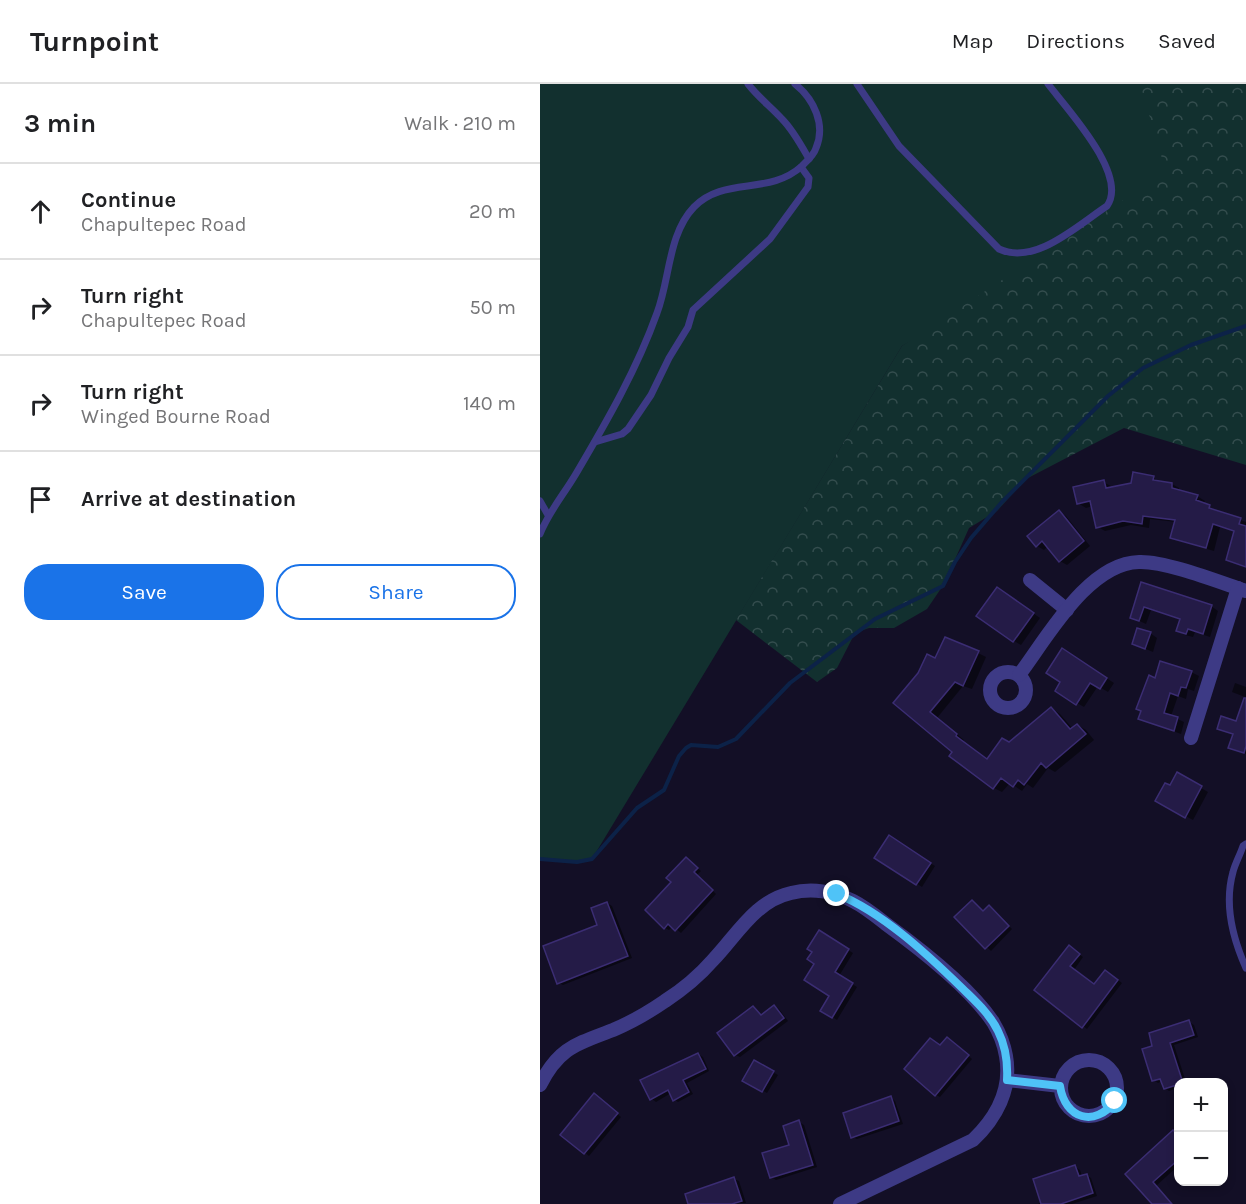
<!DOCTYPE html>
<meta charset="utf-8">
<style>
:root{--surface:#fff;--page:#f6f6f6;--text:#202124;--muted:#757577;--line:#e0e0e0;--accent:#1a73e8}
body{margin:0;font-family:Karla,sans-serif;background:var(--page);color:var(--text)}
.controls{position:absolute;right:18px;bottom:18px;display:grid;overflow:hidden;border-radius:12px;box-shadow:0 3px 9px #0003}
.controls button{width:54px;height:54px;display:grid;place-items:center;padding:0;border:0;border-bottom:2px solid var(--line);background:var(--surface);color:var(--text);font:30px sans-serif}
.stop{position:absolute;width:18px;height:18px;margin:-14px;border:4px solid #4fc3f7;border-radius:50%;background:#fff}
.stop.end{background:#4fc3f7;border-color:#fff;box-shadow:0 2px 6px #0008}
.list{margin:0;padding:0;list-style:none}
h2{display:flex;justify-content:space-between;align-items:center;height:78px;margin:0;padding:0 24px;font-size:26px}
h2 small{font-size:20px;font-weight:400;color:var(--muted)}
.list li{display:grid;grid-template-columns:39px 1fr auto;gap:18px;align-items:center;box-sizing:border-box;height:96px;padding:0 24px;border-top:2px solid var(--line)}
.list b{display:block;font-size:22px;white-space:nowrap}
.list p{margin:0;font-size:20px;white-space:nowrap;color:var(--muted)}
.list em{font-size:20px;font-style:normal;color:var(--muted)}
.actions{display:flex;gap:12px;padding:18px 24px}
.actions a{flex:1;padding:14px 0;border:2px solid var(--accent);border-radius:24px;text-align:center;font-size:21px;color:var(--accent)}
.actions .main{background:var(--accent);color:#fff}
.icon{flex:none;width:33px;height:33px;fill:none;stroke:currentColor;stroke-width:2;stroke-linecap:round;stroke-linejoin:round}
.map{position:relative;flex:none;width:706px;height:1120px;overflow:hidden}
header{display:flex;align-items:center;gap:36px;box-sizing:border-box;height:84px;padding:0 30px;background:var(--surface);border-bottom:2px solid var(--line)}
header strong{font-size:28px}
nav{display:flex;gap:33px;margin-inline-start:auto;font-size:21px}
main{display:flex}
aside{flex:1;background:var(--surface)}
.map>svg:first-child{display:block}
.green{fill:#12302f}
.forest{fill:url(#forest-crowns)}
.shadow{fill:#0007}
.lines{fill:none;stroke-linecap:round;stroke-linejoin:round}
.stream{stroke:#0c2248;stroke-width:4}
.building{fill:#241b47;stroke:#3b2d73;stroke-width:1.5}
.service{stroke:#3d3a85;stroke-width:7}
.minor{stroke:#3d3a85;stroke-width:14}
.route{stroke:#4fc3f7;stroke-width:8}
</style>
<header>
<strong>Turnpoint</strong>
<nav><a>Map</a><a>Directions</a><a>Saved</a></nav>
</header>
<main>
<aside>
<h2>3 min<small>Walk · 210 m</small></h2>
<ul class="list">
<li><svg class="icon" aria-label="ahead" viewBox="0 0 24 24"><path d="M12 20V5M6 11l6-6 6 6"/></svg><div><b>Continue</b><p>Chapultepec Road</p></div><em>20 m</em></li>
<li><svg class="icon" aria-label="right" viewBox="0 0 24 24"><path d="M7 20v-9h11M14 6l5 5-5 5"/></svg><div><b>Turn right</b><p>Chapultepec Road</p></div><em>50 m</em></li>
<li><svg class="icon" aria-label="right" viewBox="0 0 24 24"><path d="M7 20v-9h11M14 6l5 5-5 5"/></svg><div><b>Turn right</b><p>Winged Bourne Road</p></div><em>140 m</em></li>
<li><svg class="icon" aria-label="arrive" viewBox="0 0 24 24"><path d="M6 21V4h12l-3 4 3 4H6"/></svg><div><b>Arrive at destination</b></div></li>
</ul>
<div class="actions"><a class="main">Save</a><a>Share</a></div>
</aside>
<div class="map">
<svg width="706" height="1120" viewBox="0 0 706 1120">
<defs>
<pattern id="forest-crowns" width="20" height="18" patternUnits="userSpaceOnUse" patternTransform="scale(1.5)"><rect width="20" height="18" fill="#12302f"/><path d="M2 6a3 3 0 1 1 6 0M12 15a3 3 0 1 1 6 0" fill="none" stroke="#344d4e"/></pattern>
</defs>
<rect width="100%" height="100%" fill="#130f26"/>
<!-- green -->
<polygon class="green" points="0,0 706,0 706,64 362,262 52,775 33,777 0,775"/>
<!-- forest -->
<polygon class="forest" points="600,0 706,0 706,381 584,344 486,395 457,427 429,444 404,500 387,525 354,544 329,544 315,549 297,584 277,598 196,536 362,262 626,88"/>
<!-- shadow -->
<g class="shadow">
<polygon points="613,393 620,399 632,400 639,404 639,407 657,412 665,417 663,420 676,427 706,438 706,483 687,475 696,448 680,443 674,467 639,457 632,453 636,438 610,435 609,444 591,441 565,447 558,443 553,422 546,424 538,419 563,398 571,402 572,405"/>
<polygon points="519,427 526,432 550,462 527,481 520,477 508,462 504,466 497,462"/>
<polygon points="602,500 671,522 678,527 670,553 655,548 653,553 645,551 638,547 642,536 611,526 606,540 591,533"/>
<polygon points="464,509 500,534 481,561 474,557"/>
<polygon points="610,549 617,554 613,568 594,560"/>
<polygon points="438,569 446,573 432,605 423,602 397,634 424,656 423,657 448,676 512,625 520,630 533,645 538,641 546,646 554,656 515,688 508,684 493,704 487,700 482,707 470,699 462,708 454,704 411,671 414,667 355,619 395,576"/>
<polygon points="530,570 574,599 568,608 558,602 544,623 537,619"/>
<polygon points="651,588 659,592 654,607 648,605 646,615 638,612 631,632 644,638 641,650 600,635"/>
<polygon points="695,599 706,603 706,670 696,666 694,651 679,644 697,639 705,613 692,608"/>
<polygon points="637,690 668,708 653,736 617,717 630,703"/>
<polygon points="349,753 395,782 382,803 336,773"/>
<polygon points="147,775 161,787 157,791 176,810 141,849 133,842 129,846 125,844 133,798"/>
<polygon points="432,818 444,828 453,826 472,845 451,867 416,833"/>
<polygon points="67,819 72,822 92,874 23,901 19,899 59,842"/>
<polygon points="279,848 313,869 299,892 317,903 297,936 282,926 291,911 276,879 274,867"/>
<polygon points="533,866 543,873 534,886 555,902 570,890 582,899 547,945 496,906"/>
<polygon points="234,922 239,925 248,937 200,973 195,971 213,923 222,932"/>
<polygon points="649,938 654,941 658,953 634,961 646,998 638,998 638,1004 629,1007 625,1004 622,997 618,999 614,996 614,963"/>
<polygon points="412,957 432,975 400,1013 396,1011 401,962"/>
<polygon points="158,970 163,973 169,987 147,999 153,1010 138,1018 134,1015 131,1009 116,1018 112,1015 102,996"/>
<polygon points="214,978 238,991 227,1009 204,996"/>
<polygon points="59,1014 81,1033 49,1072 22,1050"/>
<polygon points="351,1014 355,1017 363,1040 317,1055 312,1053"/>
<polygon points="259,1038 264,1041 277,1083 236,1096 231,1093 251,1062"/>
<polygon points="634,1048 638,1051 638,1082 616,1102 633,1120 614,1120 587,1090"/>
<polygon points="535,1083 540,1086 542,1092 546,1091 551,1094 557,1112 532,1120 498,1120 502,1118"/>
<polygon points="194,1095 199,1097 206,1119 150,1120"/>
</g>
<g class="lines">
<!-- stream -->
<polyline class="stream" points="0,775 37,778 52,775 97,724 124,706 139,672 146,664 151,661 178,663 196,655 250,599 335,535 403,502 415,478 431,454 462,418 568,312 603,284 651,261 706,242"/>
</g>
<!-- building -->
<g class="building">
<polygon points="593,388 614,392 613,396 632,399 632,404 658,411 656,416 670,421 669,424 701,434 699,440 706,442 706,483 686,476 694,447 673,440 666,464 630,454 635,436 603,432 602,440 583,437 556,444 550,417 537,420 533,403 564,396 566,404 591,399"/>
<polygon points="519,426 544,457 519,478 502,457 496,463 487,452"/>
<polygon points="601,498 672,521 663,550 648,545 646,550 636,547 640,535 604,523 599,537 590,534"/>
<polygon points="457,503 494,529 473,558 436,532"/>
<polygon points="597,544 611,548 605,565 592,560"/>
<polygon points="405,553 439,567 423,602 415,598 390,628 417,650 416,652 447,675 462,654 469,658 511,623 530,645 537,640 546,650 506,684 501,679 484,701 478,696 473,703 461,694 453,705 409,672 412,668 353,619 378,589 387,570 395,574"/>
<polygon points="522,564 567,594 560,605 550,599 536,621 515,607 520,598 506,589"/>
<polygon points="620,577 652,587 646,604 641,603 638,612 630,609 624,629 638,633 634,647 598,635 601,627 596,625 609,591 615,594"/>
<polygon points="704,614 706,614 706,662 704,669 688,664 693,650 677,645 681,632 696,637"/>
<polygon points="637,688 662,702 645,734 615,717 625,699 630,701"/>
<polygon points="349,751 391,779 376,801 334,774"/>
<polygon points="146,773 158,784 154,788 173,806 135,847 128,840 124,845 105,826 131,798 126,794"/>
<polygon points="432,816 443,827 449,821 469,842 445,865 414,833"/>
<polygon points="67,818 88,872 17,900 3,862 57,841 51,824"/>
<polygon points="279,846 309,865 295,888 313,899 292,934 280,927 289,912 264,896 274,880 267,875 272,868 267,865"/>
<polygon points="529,861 540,870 530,882 554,900 565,886 578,896 542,944 494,906"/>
<polygon points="234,921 244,934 194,972 177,949 213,922 221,931"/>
<polygon points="649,936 654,951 630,959 643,999 624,1005 620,995 612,997 602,965 612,962 609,949"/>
<polygon points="407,953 429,971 395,1012 364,985 390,954 400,961"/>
<polygon points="158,969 166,985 143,996 149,1008 133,1017 128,1006 110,1016 100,996"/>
<polygon points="214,976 234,987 222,1008 202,997"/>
<polygon points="54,1009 78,1029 44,1070 20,1051"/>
<polygon points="351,1012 359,1037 311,1054 303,1029"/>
<polygon points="259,1036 273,1081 230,1094 222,1069 249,1061 243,1042"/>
<polygon points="633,1046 639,1052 639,1075 613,1098 632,1120 612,1120 585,1090"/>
<polygon points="535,1081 539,1092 547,1090 553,1109 521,1120 501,1120 493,1095"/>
<polygon points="194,1093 202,1117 192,1120 148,1120 145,1110"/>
</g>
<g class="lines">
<!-- service -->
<g class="service">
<path d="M 208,0 C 219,14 230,22 242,35 C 253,46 261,61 269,75"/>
<path d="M 317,0 L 359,62 L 459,165 C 495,182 538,141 567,122 C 589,91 527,25 508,0"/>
<polyline points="55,358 82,350 88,345 111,311 129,274 148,243 153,226 230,155 268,103 269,94 261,83"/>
<polyline points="0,417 8,431"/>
<path d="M 0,450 C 9,427 25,409 37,388 C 67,337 97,285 117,229 C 130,195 128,150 154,123 C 184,92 229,112 262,82 C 267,77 274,71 276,64 C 286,41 274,15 255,0"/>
<path d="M 706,760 L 703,762 C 700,771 695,780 693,788 C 684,820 693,855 706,884"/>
</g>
<!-- minor -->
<g class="minor">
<polyline points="490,496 527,526"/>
<circle cx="468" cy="606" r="18"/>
<path d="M 479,591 C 507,554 548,479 599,478 C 626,477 679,498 706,507"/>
<polyline points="651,654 698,504"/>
<circle cx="549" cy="1004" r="28"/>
<polyline points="467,996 520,1002"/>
<path d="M 0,1001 C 19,963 37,960 73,946 C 92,938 109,928 125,917 C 142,906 159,892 173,876 C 197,851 215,817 251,809 C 271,804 294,807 313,817 C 325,823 336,832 346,840 C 379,864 430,904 453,938 C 459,948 464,960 466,972 C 472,1005 456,1034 433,1056 L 300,1120"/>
</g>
</g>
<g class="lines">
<!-- route -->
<path class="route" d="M 297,810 C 342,828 387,870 422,904 C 435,917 450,930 458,947 C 466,963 468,978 467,996 L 520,1002 C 525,1035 555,1044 575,1017"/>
</g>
</svg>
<div class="controls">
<button>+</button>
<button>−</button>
</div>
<div class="stop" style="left:575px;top:1017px"></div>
<div class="stop end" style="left:297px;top:810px"></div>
</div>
</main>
